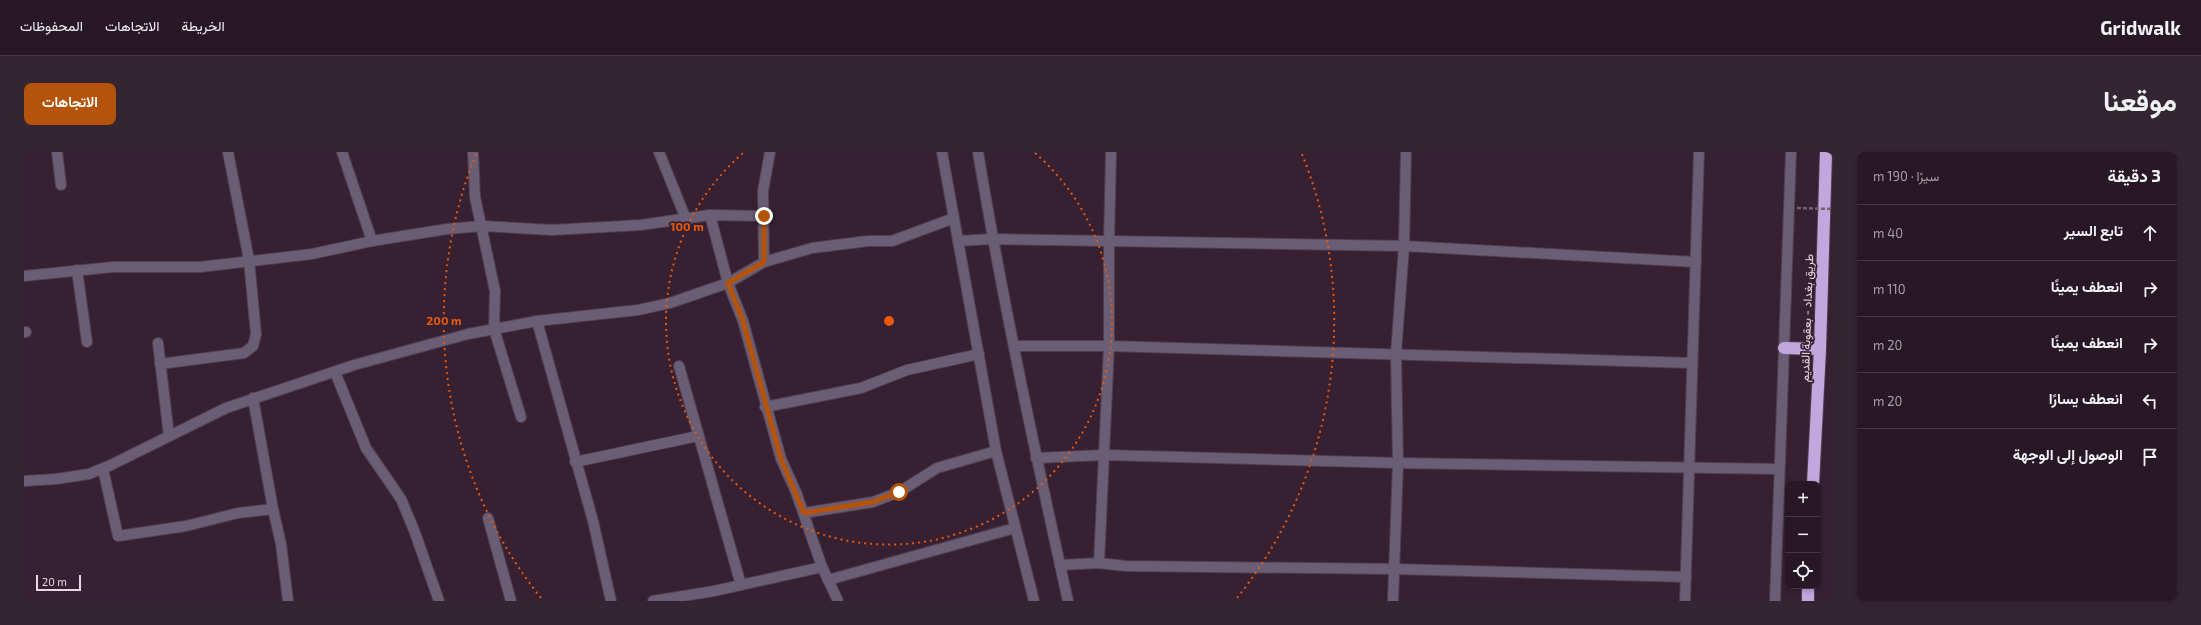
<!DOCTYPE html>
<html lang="ar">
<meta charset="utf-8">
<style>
:root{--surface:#281826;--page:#342532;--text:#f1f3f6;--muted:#a5a0a7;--line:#443743;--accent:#b45309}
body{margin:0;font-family:"Exo 2",Vazirmatn,sans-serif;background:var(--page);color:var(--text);direction:rtl}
.controls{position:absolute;right:12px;bottom:12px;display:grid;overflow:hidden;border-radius:8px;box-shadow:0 2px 6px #0003}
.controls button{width:36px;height:36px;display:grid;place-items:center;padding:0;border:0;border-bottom:1px solid var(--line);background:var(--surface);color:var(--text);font:20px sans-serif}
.scale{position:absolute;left:12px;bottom:10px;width:45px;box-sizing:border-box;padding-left:4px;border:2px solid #e9d9e4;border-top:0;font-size:11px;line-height:14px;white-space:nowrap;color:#e9d9e4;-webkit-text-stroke:3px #362032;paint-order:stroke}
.stop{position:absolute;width:12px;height:12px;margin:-9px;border:3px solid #b45309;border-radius:50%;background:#fff}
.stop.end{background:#b45309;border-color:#fff;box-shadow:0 1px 4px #0008}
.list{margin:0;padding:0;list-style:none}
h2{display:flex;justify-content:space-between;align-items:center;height:52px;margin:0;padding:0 16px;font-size:17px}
h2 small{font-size:13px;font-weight:400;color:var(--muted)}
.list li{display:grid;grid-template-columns:26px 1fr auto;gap:12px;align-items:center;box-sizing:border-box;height:56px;padding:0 16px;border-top:1px solid var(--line)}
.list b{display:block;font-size:15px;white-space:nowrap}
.list em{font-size:13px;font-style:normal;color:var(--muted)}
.icon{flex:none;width:22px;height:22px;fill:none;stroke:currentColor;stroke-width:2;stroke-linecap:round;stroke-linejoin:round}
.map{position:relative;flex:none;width:1809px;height:449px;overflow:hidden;direction:ltr;border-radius:8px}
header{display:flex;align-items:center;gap:24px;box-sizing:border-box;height:56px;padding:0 20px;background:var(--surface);border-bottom:1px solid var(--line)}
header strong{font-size:19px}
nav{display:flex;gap:22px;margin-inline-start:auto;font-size:14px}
.intro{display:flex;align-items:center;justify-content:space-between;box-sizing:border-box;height:96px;padding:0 24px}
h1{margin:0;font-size:28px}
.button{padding:10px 18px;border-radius:8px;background:var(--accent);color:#fff;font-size:14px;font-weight:700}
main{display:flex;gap:24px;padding:0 24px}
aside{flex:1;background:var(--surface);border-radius:8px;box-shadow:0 2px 6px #0003}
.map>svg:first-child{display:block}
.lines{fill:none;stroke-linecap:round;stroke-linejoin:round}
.minor-casing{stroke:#533e4e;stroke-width:12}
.highway-casing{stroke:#533e4e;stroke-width:14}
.minor{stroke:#695e75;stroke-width:10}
.highway{stroke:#c2a7df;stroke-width:12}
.path-bridge{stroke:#756170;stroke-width:2.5;stroke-dasharray:4 2;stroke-linecap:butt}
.route{stroke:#b45309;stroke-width:5}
.ring{fill:none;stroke:#e8590c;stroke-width:2;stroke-dasharray:2 4}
.labels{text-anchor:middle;stroke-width:3.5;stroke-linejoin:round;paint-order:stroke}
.street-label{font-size:12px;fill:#e9d9e4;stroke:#362032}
.centre{fill:#e8590c;stroke:#362032;stroke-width:2}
.ring-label{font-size:12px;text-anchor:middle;font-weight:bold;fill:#e8590c;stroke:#362032;stroke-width:3.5;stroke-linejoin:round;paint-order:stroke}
</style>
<header>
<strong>Gridwalk</strong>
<nav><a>الخريطة</a><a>الاتجاهات</a><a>المحفوظات</a></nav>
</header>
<div class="intro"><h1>موقعنا</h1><a class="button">الاتجاهات</a></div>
<main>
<aside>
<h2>3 دقيقة<small>سيرًا · 190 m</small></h2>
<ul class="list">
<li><svg class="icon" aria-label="ahead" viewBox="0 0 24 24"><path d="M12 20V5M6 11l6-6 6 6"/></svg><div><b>تابع السير</b></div><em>40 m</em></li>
<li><svg class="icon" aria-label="right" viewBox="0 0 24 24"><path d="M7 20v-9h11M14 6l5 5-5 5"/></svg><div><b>انعطف يمينًا</b></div><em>110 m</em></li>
<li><svg class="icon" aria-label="right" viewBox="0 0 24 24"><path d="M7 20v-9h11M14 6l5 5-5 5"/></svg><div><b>انعطف يمينًا</b></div><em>20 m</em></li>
<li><svg class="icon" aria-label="left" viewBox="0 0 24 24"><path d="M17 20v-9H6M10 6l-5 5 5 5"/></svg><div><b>انعطف يسارًا</b></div><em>20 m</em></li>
<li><svg class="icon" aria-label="arrive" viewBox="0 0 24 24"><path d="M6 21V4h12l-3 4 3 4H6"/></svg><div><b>الوصول إلى الوجهة</b></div></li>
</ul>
</aside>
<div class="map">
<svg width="1809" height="449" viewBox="0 0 1809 449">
<rect width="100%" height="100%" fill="#362032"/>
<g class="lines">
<!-- minor casing -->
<g class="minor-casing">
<g id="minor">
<polyline points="33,0 37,33"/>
<polyline points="318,0 348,89"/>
<polyline points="449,0 451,45 471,139 470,177 497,265"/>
<polyline points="635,0 662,67"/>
<polyline points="746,0 739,39 740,110 704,131 719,169 757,307 772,340 798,415 814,449"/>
<polyline points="918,0 972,299 1010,449"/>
<path d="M 954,0 C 979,151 1011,300 1044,449"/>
<polyline points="934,89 968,87 1380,94 1672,110"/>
<polyline points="740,110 788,96 844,89 868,89 930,66"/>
<polyline points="53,118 63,190"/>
<polyline points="0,124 89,115 176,115 288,102 348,89 423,77 458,74 528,78 617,73 686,63 740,64"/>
<polyline points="513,169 569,369 587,449"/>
<polyline points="0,180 2,180"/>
<polyline points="134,191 145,284"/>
<polyline points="990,194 1085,194 1668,211"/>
<polyline points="136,212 220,201 229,194 232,182 225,108 204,0"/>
<polyline points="655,214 717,433"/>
<polyline points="311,220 342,296 377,347 390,378 415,449"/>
<polyline points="741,255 837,236 883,218 955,202"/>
<polyline points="1012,306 1081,303 1374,311 1755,317"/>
<polyline points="551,310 674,284"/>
<polyline points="79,317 94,384 162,374 214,361 249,357 229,246"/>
<polyline points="0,329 32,327 65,322 87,313 202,256 330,213 444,182 513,169 614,158 646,151 704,131 686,63"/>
<polyline points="249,357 257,392 264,449"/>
<polyline points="780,361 849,350 875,340 913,316 972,299"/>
<polyline points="464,366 487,449"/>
<polyline points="1075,411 1085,194 1085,90 1087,0"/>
<polyline points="1036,413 1075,411 1101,414 1370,417 1662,425"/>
<polyline points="804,428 991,376"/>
<polyline points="629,449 690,439 798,415"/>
<polyline points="1369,449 1374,311 1372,202 1380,94 1382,0"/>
<polyline points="1661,449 1675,0"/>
<polyline points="1751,449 1767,0"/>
</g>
</g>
<!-- highway casing -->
<g class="highway-casing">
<g id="highway">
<polyline points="1760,196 1796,197"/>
<polyline points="1789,332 1796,197 1802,0"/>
<polyline points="1784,449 1784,434"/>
</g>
</g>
<!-- minor -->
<use href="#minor" class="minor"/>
<!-- highway -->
<use href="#highway" class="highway"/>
<!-- path-bridge -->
<polyline class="path-bridge" points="1773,56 1809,57"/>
</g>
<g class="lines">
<!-- route -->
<polyline class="route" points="740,64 740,110 704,131 719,169 757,307 780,361 849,350 875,340"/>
</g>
<!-- distance rings -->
<g class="ring">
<path d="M1011 1A223 223 0 1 1 719 1"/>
<path d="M517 446A445 445 0 0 1 452 2M1278 2A445 445 0 0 1 1213 446"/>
</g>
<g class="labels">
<!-- street labels -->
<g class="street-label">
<text transform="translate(1783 166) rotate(-88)" y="4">طريق بغداد - بعقوبة القديم</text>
</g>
</g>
<circle cx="865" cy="169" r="6" class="centre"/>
<g class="ring-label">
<text x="663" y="79">100 m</text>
<text x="420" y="173">200 m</text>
</g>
</svg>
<div class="controls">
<button>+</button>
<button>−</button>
<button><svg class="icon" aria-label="locate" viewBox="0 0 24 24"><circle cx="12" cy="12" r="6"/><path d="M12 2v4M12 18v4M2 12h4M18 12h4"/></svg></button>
</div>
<div class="scale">20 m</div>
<div class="stop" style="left:875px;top:340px"></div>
<div class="stop end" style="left:740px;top:64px"></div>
</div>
</main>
